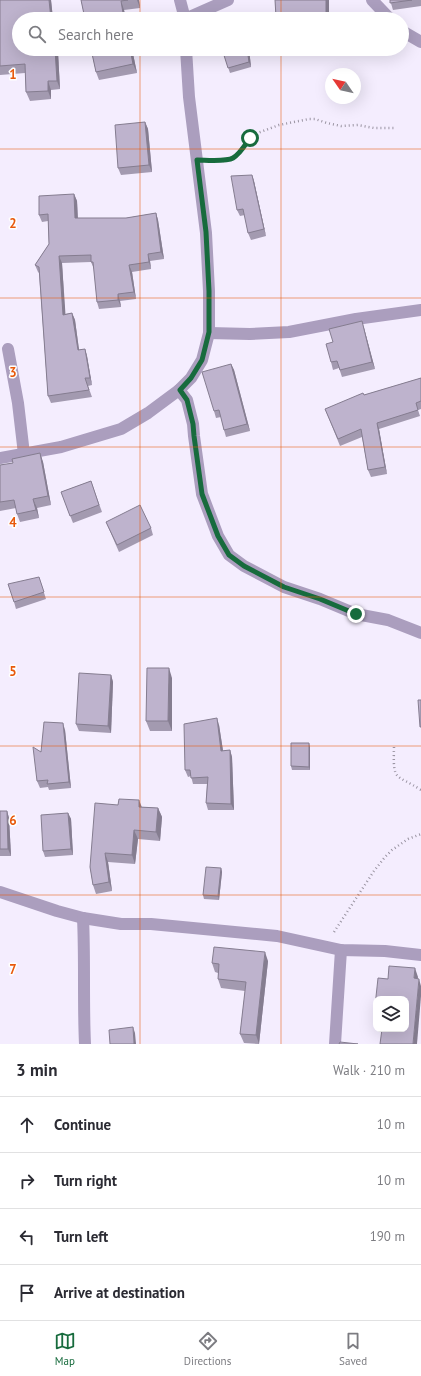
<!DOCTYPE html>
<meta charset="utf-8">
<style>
:root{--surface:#fff;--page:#f7f7f7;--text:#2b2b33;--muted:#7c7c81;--line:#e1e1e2;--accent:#176b3d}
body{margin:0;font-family:"PT Sans",sans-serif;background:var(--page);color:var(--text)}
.controls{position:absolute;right:12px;bottom:12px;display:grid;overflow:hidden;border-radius:8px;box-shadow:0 4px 16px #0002}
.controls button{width:36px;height:36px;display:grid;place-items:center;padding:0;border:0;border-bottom:1px solid var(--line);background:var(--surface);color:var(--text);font:20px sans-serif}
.compass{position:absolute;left:325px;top:68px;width:36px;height:36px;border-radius:50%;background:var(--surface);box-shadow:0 4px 16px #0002;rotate:304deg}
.stop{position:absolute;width:12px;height:12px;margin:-9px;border:3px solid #176b3d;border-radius:50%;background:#fff}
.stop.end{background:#176b3d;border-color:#fff;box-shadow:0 1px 4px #0008}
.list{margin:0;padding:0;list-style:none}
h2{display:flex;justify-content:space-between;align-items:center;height:52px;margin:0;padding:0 16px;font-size:17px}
h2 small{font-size:13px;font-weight:400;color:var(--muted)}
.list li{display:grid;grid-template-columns:26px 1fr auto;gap:12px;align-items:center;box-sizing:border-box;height:56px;padding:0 16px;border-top:1px solid var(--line)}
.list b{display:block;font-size:15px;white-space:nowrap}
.list em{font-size:13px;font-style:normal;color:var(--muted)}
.icon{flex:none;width:22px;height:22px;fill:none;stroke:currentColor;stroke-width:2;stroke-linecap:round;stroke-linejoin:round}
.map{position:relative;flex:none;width:421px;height:1044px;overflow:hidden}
.search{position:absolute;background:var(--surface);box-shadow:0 4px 16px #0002;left:12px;right:12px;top:12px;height:44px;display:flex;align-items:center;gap:10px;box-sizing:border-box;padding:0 14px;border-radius:22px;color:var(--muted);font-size:15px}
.sheet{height:276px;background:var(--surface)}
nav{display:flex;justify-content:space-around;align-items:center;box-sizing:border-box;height:56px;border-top:1px solid var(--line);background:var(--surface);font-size:11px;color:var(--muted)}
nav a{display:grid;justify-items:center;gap:2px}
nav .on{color:var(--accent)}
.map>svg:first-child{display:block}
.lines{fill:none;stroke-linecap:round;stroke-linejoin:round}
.path{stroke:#9a94a2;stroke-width:2.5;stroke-dasharray:1 3;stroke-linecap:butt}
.minor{stroke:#ab9ebe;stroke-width:12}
.wall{fill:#a39ab0}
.shaded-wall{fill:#857d90}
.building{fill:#beb3cd;stroke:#857d90}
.route{stroke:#176b3d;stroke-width:5}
.grid{fill:none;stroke:#e8590c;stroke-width:1;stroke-opacity:0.55}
.grid-label{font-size:13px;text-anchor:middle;font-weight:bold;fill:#e8590c;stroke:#fefefe;stroke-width:3;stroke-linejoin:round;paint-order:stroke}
</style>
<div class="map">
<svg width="421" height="1044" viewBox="0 0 421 1044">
<rect width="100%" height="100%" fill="#f4edfe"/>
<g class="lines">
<!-- path -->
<g class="path">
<polyline points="211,160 224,161 233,158 255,134 279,125 309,119 315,119 327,123 341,126 358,125 374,128 394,128"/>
<path d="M 394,747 C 393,783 395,773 421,790"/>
<polyline points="334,932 374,871 385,857 392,850 408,839 421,834"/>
</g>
<!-- minor -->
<g class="minor">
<polyline points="180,0 185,19"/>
<polyline points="372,0 390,19"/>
<polyline points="185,19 228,0"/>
<polyline points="402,31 421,42"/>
<polyline points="209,333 250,334 289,332 356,319 421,310"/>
<polyline points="8,349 18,403 24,454"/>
<polyline points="179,390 187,400 193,424 194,436 202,494 218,536 229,555 244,566 284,587 320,599 356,614 388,620 421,633"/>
<polyline points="0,458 61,447 121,429 148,413 179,390 191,378 202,360 209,333 209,291 206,233 189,97 186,49"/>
<polyline points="0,892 57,911 83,918 121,924 151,924 277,936 341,950 385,951 421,955"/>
<path d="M 83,918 C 85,960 83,1002 85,1044"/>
<polyline points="335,1044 341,950"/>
</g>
</g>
<!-- wall -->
<g class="wall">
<polygon points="0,0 51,0 53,19 19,19 58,52 60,89 51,90 51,99 30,101 26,92 25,73 0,75"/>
<polygon points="81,0 139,0 140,8 124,10 126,19 85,19"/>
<polygon points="275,0 329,0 329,19 276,19 276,17"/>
<polygon points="390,0 421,0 421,6 393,10"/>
<polygon points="91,49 132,49 137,73 99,80 96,72"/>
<polygon points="213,49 249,49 251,67 230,73 223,52 215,54"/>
<polygon points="145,122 148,129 152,172 121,175 118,168"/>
<polygon points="252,175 254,181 266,236 251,240 248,233 245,215 240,216 237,210"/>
<polygon points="74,194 77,201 78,218 126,218 156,213 158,220 164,259 150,261 151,269 132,272 136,299 120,301 121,307 99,309 97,302 94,269 91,262 62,263 65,314 72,313 75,320 79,350 85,349 87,356 92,385 88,386 92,397 51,403 48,396 39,273 38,272 35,265 49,244 48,221 42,222 39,215"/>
<polygon points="364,328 375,369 342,377 339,368 333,370 331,362 333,342"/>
<polygon points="231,364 234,370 250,431 226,437 224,430 221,417 216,418 214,411"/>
<polygon points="421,378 421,409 418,410 420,416 379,429 387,474 371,477 368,470 362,437 340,446 325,409 364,395"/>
<polygon points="40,453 43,462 51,505 37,508 39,518 20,522 17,514 16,508 0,511 0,465 13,463"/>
<polygon points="91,481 102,512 73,523 61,492"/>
<polygon points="106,522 151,528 153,535 119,552 109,529"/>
<polygon points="39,577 46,599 16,609 14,602"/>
<polygon points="111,675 113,682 111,733 79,731 76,724"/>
<polygon points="172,678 172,731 150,731 146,721"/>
<polygon points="219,725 223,751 230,750 232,757 234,810 208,810 206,803 207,784 193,784 191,776 188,777 185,770"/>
<polygon points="65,730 71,788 49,790 48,787 40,788 37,781 41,752"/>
<polygon points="310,747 310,770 292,770 291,766"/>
<polygon points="142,807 158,808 162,817 160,841 138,839 135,864 108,862 112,891 96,894 93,885 90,867"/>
<polygon points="0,811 7,811 9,818 11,856 0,856"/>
<polygon points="68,813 71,819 73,855 45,857 43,851"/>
<polygon points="221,868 222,872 219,900 204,899 203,895"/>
<polygon points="268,961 259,1044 244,1043 240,1034 245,991 221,988 218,979 218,973 215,972 212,963"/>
</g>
<!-- shaded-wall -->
<g class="shaded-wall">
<polygon points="49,0 51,0 53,19 51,19"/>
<polygon points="137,0 139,0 140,8"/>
<polygon points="326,0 329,0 329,19 327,19 326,17"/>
<polygon points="121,1 124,10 126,19 124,19"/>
<polygon points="55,49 57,49 58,52 60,89 57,81"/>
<polygon points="130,49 132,49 137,73 133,64"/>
<polygon points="247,49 249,49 251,67 249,62"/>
<polygon points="48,81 51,90 51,99 48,91"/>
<polygon points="145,122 148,129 152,172 149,165"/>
<polygon points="252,175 254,181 266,236 264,229"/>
<polygon points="74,194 77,201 78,225 75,218"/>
<polygon points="156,213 158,220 164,259 161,252"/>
<polygon points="148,254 150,261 151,269 149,262"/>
<polygon points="59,256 62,263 66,322 63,315"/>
<polygon points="129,265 132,272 136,299 134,292"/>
<polygon points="118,294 120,301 121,307 118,300"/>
<polygon points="72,313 75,320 80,357 78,350"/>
<polygon points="362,321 364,328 375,369 372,362"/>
<polygon points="85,349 87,356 92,385 90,378"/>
<polygon points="231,364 234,370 250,431 247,424"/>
<polygon points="377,423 379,429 387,474 385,467"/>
<polygon points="40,453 43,462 51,505 48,496"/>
<polygon points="33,499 37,508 39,518 36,510"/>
<polygon points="169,668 172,678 172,731 168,721"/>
<polygon points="111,675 113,682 111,733 108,726"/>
<polygon points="217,718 219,725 224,757 221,751"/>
<polygon points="63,723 65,730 71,788 69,782"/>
<polygon points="309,743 310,747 310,770 309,767"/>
<polygon points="230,750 232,757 234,810 231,804"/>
<polygon points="139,800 143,810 139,807"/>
<polygon points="158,808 162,817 160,841 156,832"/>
<polygon points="7,811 9,818 11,856 8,849"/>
<polygon points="68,813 71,819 73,855 71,849"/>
<polygon points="134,830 138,839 135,864 132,855"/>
<polygon points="105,853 108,862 112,891 109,882"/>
<polygon points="221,868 222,872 219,900 218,896"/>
<polygon points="265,952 268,961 259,1044 256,1035"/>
<polygon points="415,968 418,977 417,987 414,978"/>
<polygon points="419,979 421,986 421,996 417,1044 413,1044"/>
<polygon points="133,1027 135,1033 136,1044 134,1044"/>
</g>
<!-- building -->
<g class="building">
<polygon points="0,0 49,0 51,19 19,19 19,49 55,49 57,81 48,81 48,91 26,92 25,64 0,66"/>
<polygon points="81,0 128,0 121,1 124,19 85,19"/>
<polygon points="275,0 326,0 326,17 276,17"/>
<polygon points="390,0 412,0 390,3"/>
<polygon points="244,13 244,19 205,19 205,18"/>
<polygon points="91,49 130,49 133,64 96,72"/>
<polygon points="222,49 247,49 249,62 228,68"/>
<polygon points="145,122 149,165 118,168 115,125"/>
<polygon points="252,175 264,229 248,233 243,209 237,210 231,176"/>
<polygon points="74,194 75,218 126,218 156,213 161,252 148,254 149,262 129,265 134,292 118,294 118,300 97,302 93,262 91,262 91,255 59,256 63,315 72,313 78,350 85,349 90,378 85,378 89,390 48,396 39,267 35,265 49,244 48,214 39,215 39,196"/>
<polygon points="362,321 372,362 340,370 337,361 331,362 326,344 333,342 329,329"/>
<polygon points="231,364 247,424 224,430 219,410 214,411 202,372"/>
<polygon points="421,378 421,401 416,403 418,410 377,423 385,467 368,470 361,429 338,439 325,409 363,393 364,395"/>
<polygon points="40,453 48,496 33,499 36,510 17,514 14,500 0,502 0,465 13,463 12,459"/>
<polygon points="91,481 99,505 70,516 61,492"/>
<polygon points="140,505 151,528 117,545 106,522"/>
<polygon points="39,577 44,592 14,602 8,584"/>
<polygon points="147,668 169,668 168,721 146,721"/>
<polygon points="79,673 111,675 108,726 76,724"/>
<polygon points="418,700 421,700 421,727 420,727"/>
<polygon points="217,718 221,751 230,750 231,804 206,803 208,777 191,778 190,770 185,770 184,724"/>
<polygon points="44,722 63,723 69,782 47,784 48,780 37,781 33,747 41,752"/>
<polygon points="291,743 309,743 309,767 291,766"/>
<polygon points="119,799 139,800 139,807 158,808 156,832 134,830 132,855 105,853 109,882 93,885 90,867 95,803 118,805"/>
<polygon points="0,811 7,811 8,849 0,849"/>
<polygon points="68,813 71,849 43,851 41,815"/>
<polygon points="206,867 221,868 218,896 203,895"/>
<polygon points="214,947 265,952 256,1035 240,1034 246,982 218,979 219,964 212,963"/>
<polygon points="389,966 415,968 414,978 419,979 413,1044 380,1044 382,1029 406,1029 406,999 376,999 376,1006 375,1006 378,978 388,979"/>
<polygon points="133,1027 134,1044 110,1044 109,1030"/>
<polygon points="340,1042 358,1044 339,1044"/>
</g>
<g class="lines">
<!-- route -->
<path class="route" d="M 250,138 C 245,145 240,154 233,158 C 226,162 206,160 197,160 L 206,232 L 209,291 L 209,332 L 202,360 L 191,378 L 180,390 L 187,400 L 193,424 L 194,436 L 202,494 L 218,536 L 229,555 L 244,566 L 284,587 L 320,599 L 356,614"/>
</g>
<!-- grid -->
<path class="grid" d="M 140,0 L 140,19M 281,0 L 281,19M 140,49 L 140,1044M 281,49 L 281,1044M 0,149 L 421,149M 0,298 L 421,298M 0,447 L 421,447M 0,597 L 421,597M 0,746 L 421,746M 0,895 L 421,895"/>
<g class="grid-label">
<text x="13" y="79">1</text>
<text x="13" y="228">2</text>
<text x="13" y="377">3</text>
<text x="13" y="527">4</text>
<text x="13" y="676">5</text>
<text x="13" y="825">6</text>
<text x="13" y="974">7</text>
</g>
</svg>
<div class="controls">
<button><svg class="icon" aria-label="layers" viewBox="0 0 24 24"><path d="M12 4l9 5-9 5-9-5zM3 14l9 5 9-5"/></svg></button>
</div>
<svg class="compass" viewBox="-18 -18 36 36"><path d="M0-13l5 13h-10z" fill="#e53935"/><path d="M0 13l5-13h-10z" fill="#7c7c81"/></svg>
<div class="stop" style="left:250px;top:138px"></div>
<div class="stop end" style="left:356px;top:614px"></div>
<div class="search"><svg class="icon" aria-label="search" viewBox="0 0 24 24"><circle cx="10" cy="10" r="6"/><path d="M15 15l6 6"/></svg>Search here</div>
</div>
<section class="sheet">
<h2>3 min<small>Walk · 210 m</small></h2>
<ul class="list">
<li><svg class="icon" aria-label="ahead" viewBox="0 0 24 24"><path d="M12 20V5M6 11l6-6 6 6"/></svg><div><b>Continue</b></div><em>10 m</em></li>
<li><svg class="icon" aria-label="right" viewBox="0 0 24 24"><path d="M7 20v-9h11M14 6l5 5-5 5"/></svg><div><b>Turn right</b></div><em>10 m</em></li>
<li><svg class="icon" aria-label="left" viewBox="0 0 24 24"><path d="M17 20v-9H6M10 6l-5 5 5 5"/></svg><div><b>Turn left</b></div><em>190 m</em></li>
<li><svg class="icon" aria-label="arrive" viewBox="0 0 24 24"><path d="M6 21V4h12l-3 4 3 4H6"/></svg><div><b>Arrive at destination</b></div></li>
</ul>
</section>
<nav>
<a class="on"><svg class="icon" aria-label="map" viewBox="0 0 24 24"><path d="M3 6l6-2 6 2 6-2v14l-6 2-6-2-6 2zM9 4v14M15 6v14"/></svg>Map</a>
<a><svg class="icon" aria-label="directions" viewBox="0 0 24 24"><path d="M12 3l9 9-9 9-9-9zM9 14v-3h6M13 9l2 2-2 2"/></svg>Directions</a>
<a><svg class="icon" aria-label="saved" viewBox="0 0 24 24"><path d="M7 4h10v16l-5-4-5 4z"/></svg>Saved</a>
</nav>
